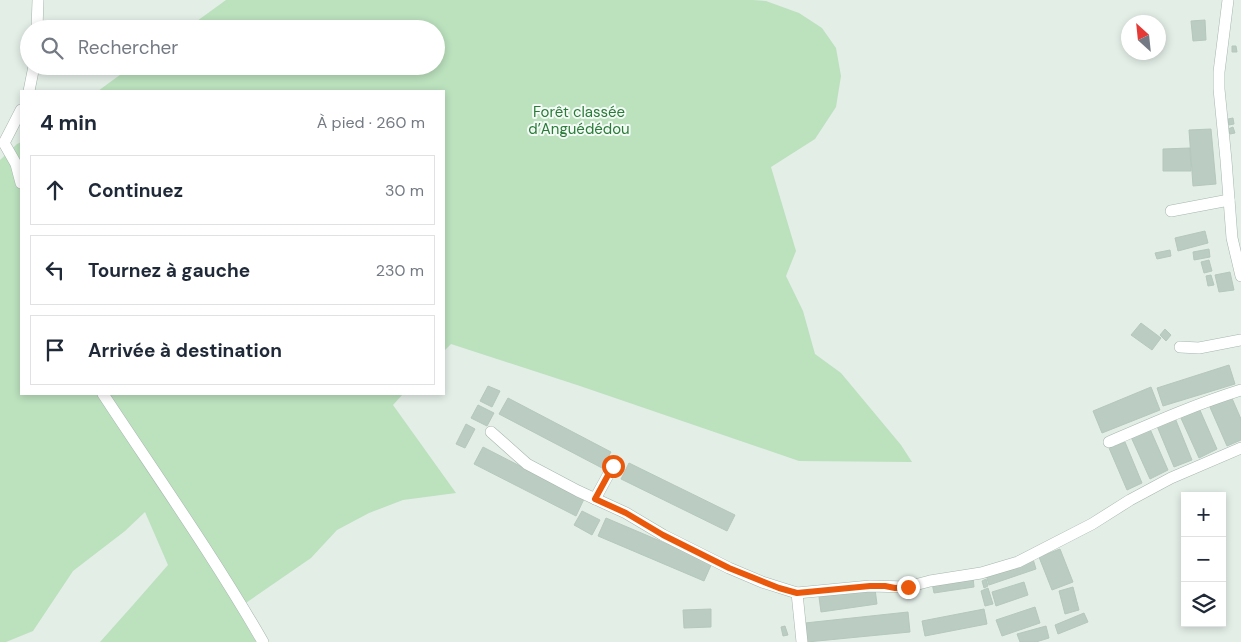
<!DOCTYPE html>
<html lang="fr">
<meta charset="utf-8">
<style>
:root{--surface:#fff;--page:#f2f2f3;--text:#1f2937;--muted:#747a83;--line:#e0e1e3}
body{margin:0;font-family:"DM Sans",sans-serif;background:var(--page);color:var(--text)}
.controls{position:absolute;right:15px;bottom:15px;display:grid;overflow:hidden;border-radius:0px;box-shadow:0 2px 8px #0003}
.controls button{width:45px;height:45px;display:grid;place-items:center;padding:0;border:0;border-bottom:1px solid var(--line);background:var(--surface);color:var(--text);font:25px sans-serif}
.compass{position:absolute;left:1121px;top:15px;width:45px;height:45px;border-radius:50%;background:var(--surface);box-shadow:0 2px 8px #0003;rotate:333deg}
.stop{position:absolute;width:15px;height:15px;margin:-11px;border:4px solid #ea580c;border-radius:50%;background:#fff}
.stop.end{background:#ea580c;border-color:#fff;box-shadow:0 1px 5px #0008}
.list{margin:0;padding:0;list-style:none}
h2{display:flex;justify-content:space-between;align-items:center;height:65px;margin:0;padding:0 20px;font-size:21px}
h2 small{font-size:16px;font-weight:400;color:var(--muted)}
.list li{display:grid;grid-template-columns:32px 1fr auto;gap:15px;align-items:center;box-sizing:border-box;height:70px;margin:0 10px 10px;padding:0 10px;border:1px solid var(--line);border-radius:0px}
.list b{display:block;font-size:19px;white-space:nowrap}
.list em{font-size:16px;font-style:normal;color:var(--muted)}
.icon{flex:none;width:28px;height:28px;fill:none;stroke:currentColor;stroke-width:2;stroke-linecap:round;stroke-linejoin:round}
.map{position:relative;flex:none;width:1241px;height:642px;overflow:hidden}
.search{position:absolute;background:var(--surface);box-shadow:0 2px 8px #0003;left:20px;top:20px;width:425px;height:55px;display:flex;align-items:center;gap:12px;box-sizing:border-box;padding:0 18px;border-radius:28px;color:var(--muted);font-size:19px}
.panel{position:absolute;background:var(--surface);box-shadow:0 2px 8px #0003;left:20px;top:90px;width:425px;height:305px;border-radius:0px}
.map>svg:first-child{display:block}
.green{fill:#bbe1bd}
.building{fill:#bbccc2;stroke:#b5c8bc}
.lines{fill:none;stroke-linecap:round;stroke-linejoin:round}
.minor-casing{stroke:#a5b7ad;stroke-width:12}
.minor{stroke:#fff;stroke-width:11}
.route{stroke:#ea580c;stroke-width:6}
.labels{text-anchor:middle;stroke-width:4;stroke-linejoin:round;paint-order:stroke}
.park-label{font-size:15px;fill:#287c37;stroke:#f4faf6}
</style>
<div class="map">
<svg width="1241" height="642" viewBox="0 0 1241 642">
<rect width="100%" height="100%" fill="#e3eee7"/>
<!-- green -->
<g class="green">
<polygon points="226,0 752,0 766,1 799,13 822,28 836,48 841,76 836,107 815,139 771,167 796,251 786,276 803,311 815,354 841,373 901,445 912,462 799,461 580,386 451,344 444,351 444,91 98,91 132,66 436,66 436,29 186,29"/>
<polygon points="21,142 21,394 403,394 393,405 456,493 403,500 369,513 337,530 311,558 237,609 256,642 100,642 133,605 168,565 145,512 125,531 73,571 33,631 6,642 0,642 0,160 17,144"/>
</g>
<!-- building -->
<g class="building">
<polygon points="1205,20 1206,40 1193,41 1191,21"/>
<polygon points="1232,46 1236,46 1237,52 1232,52"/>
<polygon points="1233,118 1234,124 1229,125 1228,119"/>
<polygon points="1233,127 1235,133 1230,134 1228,129"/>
<polygon points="1211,129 1216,184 1193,186 1189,130"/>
<polygon points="1190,148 1191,171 1163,171 1163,149"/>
<polygon points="1205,231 1208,243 1178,251 1175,238"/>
<polygon points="1209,249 1210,257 1194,260 1193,252"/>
<polygon points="1170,250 1171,256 1157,259 1155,253"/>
<polygon points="1209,260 1212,271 1204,273 1201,262"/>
<polygon points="1230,272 1234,290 1219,292 1215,275"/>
<polygon points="1211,275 1214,285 1208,286 1206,276"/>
<polygon points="1141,323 1161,338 1152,350 1131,335"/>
<polygon points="1165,329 1171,335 1166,341 1160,335"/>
<polygon points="1229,365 1235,384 1163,406 1157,388"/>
<polygon points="488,386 500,391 492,407 480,401"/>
<polygon points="1151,387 1160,410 1102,433 1093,411"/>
<polygon points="1231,396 1241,419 1241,440 1227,446 1209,405"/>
<polygon points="508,398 611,452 602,468 499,414"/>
<polygon points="478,405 494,413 487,426 471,418"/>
<polygon points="1199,408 1217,449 1199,458 1180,416"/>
<polygon points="1175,418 1192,460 1174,467 1157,426"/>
<polygon points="466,424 475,429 465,448 456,444"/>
<polygon points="1150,429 1168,470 1150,479 1131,437"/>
<polygon points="1125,442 1142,483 1127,490 1109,448"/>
<polygon points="483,447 584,499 576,516 474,464"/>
<polygon points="629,463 735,515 727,531 621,479"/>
<polygon points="582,511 600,520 592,535 574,525"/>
<polygon points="606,518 712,563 704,581 598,536"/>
<polygon points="1060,549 1073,582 1052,590 1039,557"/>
<polygon points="1033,559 1036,569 989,585 986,575"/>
<polygon points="973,577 974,587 934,593 932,583"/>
<polygon points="986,579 988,586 984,588 982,581"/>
<polygon points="1024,582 1028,595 996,606 992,592"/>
<polygon points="1073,587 1079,610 1065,614 1059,591"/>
<polygon points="988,588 993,604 985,606 981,591"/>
<polygon points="875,589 877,604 821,612 819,597"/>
<polygon points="1035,607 1040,623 1002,636 996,620"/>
<polygon points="711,609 711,627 684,628 683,610"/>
<polygon points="984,609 987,624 925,636 922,621"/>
<polygon points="908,612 910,632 807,642 805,623"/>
<polygon points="1084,613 1088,622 1058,634 1055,625"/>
<polygon points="785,626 788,635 783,636 781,627"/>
<polygon points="1046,626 1049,638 1036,642 1020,642 1017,634"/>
</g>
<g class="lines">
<!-- minor casing -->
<g class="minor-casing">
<g id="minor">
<polyline points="1228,0 1219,72 1219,89 1226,160 1232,238 1241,276"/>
<polyline points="37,29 38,0"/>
<polyline points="29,91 34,66"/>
<polyline points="21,110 4,143 16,164 21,183"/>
<polyline points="1171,211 1229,200"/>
<polyline points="1180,347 1199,348 1241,340"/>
<path d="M 103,394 C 157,476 214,557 263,642"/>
<polyline points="491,432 527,464 578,491 626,513 663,535 729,568 762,582 797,593 870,586 907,587 930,581 981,573 1018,562 1092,524 1130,500 1171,478 1241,448"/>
<path d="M 1109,442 C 1153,423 1196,404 1241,390"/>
<polyline points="595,499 613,466"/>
<polyline points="797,593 802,642"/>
</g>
</g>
<!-- minor -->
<use href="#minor" class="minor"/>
</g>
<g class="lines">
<!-- route -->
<polyline class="route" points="613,466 595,499 626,513 663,535 729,568 779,588 797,593 870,586 885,586 895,588 908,587"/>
</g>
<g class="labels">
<!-- park labels -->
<g class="park-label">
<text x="579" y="117">Forêt classée<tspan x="579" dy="17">d’Anguédédou</tspan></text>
</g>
</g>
</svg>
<div class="controls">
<button>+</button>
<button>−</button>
<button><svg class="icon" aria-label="layers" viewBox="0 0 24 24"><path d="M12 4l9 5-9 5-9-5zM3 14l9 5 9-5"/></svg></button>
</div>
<svg class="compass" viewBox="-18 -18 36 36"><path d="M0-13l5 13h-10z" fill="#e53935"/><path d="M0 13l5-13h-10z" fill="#747a83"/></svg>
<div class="stop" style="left:613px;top:466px"></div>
<div class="stop end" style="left:908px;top:587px"></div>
<div class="search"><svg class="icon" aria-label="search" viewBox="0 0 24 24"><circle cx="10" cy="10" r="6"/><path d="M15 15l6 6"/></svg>Rechercher</div>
<section class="panel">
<h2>4 min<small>À pied · 260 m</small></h2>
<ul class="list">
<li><svg class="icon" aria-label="ahead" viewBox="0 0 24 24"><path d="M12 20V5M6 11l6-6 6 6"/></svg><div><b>Continuez</b></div><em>30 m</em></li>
<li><svg class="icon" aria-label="left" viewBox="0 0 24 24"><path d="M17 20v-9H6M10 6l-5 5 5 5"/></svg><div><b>Tournez à gauche</b></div><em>230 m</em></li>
<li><svg class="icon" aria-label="arrive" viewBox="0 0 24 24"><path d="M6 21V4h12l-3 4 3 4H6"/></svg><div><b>Arrivée à destination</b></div></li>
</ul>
</section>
</div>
